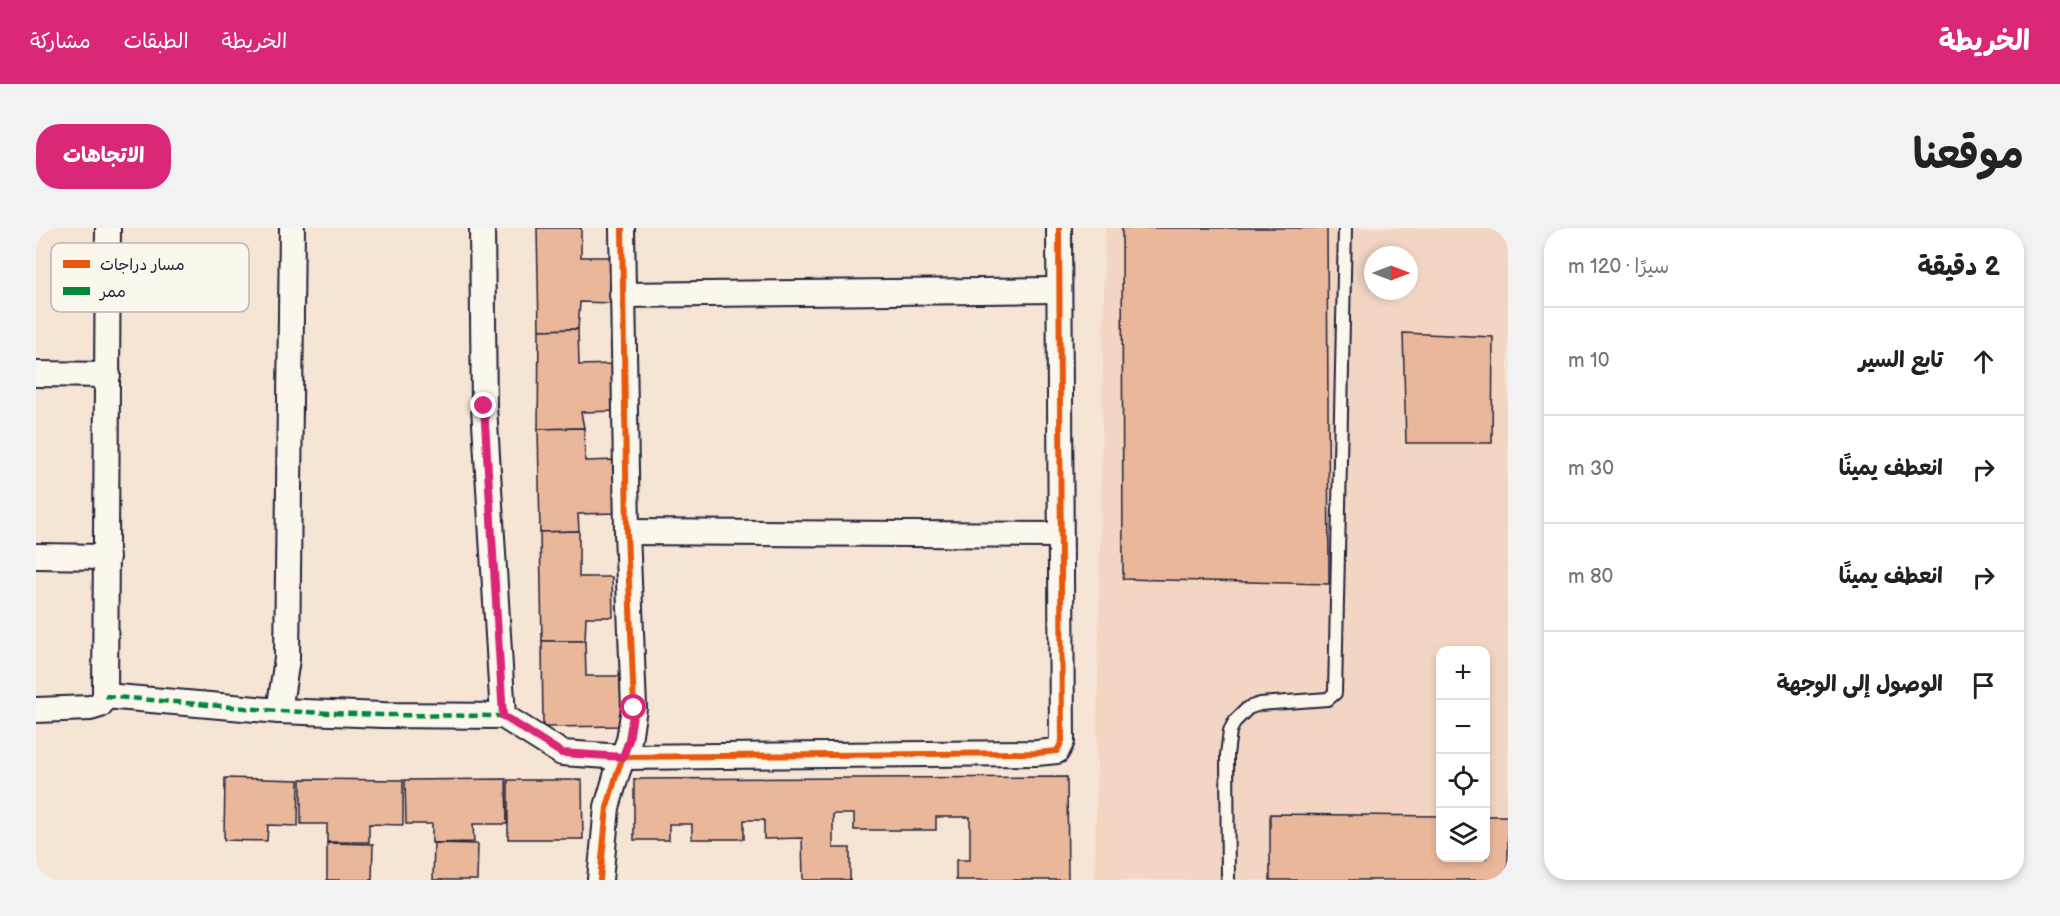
<!DOCTYPE html>
<html lang="ar">
<meta charset="utf-8">
<style>
:root{--surface:#fff;--page:#f2f2f2;--text:#222;--muted:#767676;--line:#e0e0e0;--accent:#db2777}
body{margin:0;font-family:"Balsamiq Sans","Playpen Sans Arabic",sans-serif;background:var(--page);color:var(--text);direction:rtl}
.controls{position:absolute;right:18px;bottom:18px;display:grid;overflow:hidden;border-radius:12px;box-shadow:0 3px 9px #0003}
.controls button{width:54px;height:54px;display:grid;place-items:center;padding:0;border:0;border-bottom:2px solid var(--line);background:var(--surface);color:var(--text);font:30px sans-serif}
.compass{position:absolute;left:1328px;top:18px;width:54px;height:54px;border-radius:50%;background:var(--surface);box-shadow:0 3px 9px #0003;rotate:90deg}
.stop{position:absolute;width:18px;height:18px;margin:-14px;border:4px solid #db2777;border-radius:50%;background:#fff}
.stop.end{background:#db2777;border-color:#fff;box-shadow:0 2px 6px #0008}
.list{margin:0;padding:0;list-style:none}
h2{display:flex;justify-content:space-between;align-items:center;height:78px;margin:0;padding:0 24px;font-size:26px}
h2 small{font-size:20px;font-weight:400;color:var(--muted)}
.list li{display:grid;grid-template-columns:39px 1fr auto;gap:18px;align-items:center;box-sizing:border-box;height:108px;padding:0 24px;border-top:2px solid var(--line)}
.list b{display:block;font-size:22px;white-space:nowrap}
.list em{font-size:20px;font-style:normal;color:var(--muted)}
.icon{flex:none;width:33px;height:33px;fill:none;stroke:currentColor;stroke-width:2;stroke-linecap:round;stroke-linejoin:round}
.map{position:relative;flex:none;width:1472px;height:652px;overflow:hidden;direction:ltr;border-radius:24px}
header{display:flex;align-items:center;gap:36px;box-sizing:border-box;height:84px;padding:0 30px;background:var(--accent);color:#fff}
header strong{font-size:28px}
nav{display:flex;gap:33px;margin-inline-start:auto;font-size:21px}
.intro{display:flex;align-items:center;justify-content:space-between;box-sizing:border-box;height:144px;padding:0 36px}
h1{margin:0;font-size:42px}
.button{padding:15px 27px;border-radius:24px;background:var(--accent);color:#fff;font-size:21px;font-weight:700}
main{display:flex;gap:36px;padding:0 36px}
aside{flex:1;background:var(--surface);border-radius:24px;box-shadow:0 3px 9px #0003}
.map>svg:first-child{display:block}
.built{fill:#f2d6c3;fill-rule:evenodd}
.building{fill:#eab79b;stroke:#22223b;stroke-width:1.5}
.lines{fill:none;stroke-linecap:round;stroke-linejoin:round}
.lane-casing{stroke:#22223b;stroke-width:16}
.street-casing{stroke:#22223b;stroke-width:28}
.lane{stroke:#fbf7ec;stroke-width:12}
.street{stroke:#fbf7ec;stroke-width:24}
.quiet{stroke:#00873e;stroke-width:4.5;stroke-dasharray:9 4.5;stroke-linecap:butt}
.cycleway-casing{stroke:#fbf7ec;stroke-width:10}
.cycleway{stroke:#e8590c;stroke-width:6}
.route{stroke:#db2777;stroke-width:8}
.key{fill:#fbf7ec;stroke:#bab7b7;stroke-width:1.5}
.key-label{font-size:16px;fill:#22223b}
</style>
<header>
<strong>الخريطة</strong>
<nav><a>الخريطة</a><a>الطبقات</a><a>مشاركة</a></nav>
</header>
<div class="intro"><h1>موقعنا</h1><a class="button">الاتجاهات</a></div>
<main>
<aside>
<h2>2 دقيقة<small>سيرًا · 120 m</small></h2>
<ul class="list">
<li><svg class="icon" aria-label="ahead" viewBox="0 0 24 24"><path d="M12 20V5M6 11l6-6 6 6"/></svg><div><b>تابع السير</b></div><em>10 m</em></li>
<li><svg class="icon" aria-label="right" viewBox="0 0 24 24"><path d="M7 20v-9h11M14 6l5 5-5 5"/></svg><div><b>انعطف يمينًا</b></div><em>30 m</em></li>
<li><svg class="icon" aria-label="right" viewBox="0 0 24 24"><path d="M7 20v-9h11M14 6l5 5-5 5"/></svg><div><b>انعطف يمينًا</b></div><em>80 m</em></li>
<li><svg class="icon" aria-label="arrive" viewBox="0 0 24 24"><path d="M6 21V4h12l-3 4 3 4H6"/></svg><div><b>الوصول إلى الوجهة</b></div></li>
</ul>
</aside>
<div class="map">
<svg width="1472" height="652" viewBox="0 0 1472 652">
<rect width="100%" height="100%" fill="#f6e4d4"/>
<filter id="ink" filterUnits="userSpaceOnUse"><feTurbulence type="fractalNoise" baseFrequency=".0167" numOctaves="2"/><feDisplacementMap in="SourceGraphic" scale="12" xChannelSelector="R" yChannelSelector="G"/><feConvolveMatrix kernelMatrix="1 2 1 2 8 2 1 2 1" color-interpolation-filters="sRGB"/></filter>
<g filter="url(#ink)">
<!-- built -->
<path class="built" d="M 1069,0 L 1472,0 L 1472,652 L 1059,652 ZM 1337,27 L 1373,27 L 1373,63 L 1337,63 ZM 1404,422 L 1450,422 L 1450,630 L 1404,630 Z"/>
<!-- building -->
<g class="building">
<polygon points="501,0 545,0 545,29 577,29 576,75 544,74 542,101 503,102"/>
<polygon points="1086,0 1291,0 1293,356 1087,351"/>
<polygon points="542,101 543,137 580,136 581,183 545,184 548,200 502,201 503,102"/>
<polygon points="1367,105 1457,109 1456,215 1370,215"/>
<polygon points="548,200 549,233 581,232 582,285 542,286 543,303 504,304 502,201"/>
<polygon points="543,303 543,349 576,349 577,389 550,389 549,413 506,413 504,304"/>
<polygon points="506,413 549,413 550,448 589,448 590,498 507,499"/>
<polygon points="1031,549 1032,652 920,652 920,632 934,632 934,589 900,589 900,602 818,602 818,586 797,586 797,620 814,620 814,652 767,652 766,610 728,611 728,592 708,592 708,611 656,611 656,596 633,596 633,612 598,612 598,551"/>
<polygon points="189,550 263,552 262,598 232,597 231,613 188,612"/>
<polygon points="265,551 367,552 367,597 333,596 333,614 291,614 291,596 265,596"/>
<polygon points="470,551 471,596 437,596 438,614 396,615 396,596 370,596 369,552"/>
<polygon points="472,552 546,552 547,611 472,611"/>
<polygon points="1234,586 1404,588 1404,630 1450,630 1450,588 1472,588 1472,652 1234,652"/>
<polygon points="291,615 337,616 336,652 291,652"/>
<polygon points="398,615 442,616 441,652 397,652"/>
</g>
<g class="lines">
<!-- lane casing -->
<g class="lane-casing">
<polyline id="lane" points="1192,652 1191,527 1194,503 1199,493 1212,480 1224,476 1292,471 1299,465 1309,0"/>
</g>
<!-- street casing -->
<g class="street-casing">
<g id="street">
<polyline points="446,0 448,179 467,488"/>
<polyline points="586,67 1023,62"/>
<polyline points="0,146 72,147"/>
<polyline points="591,304 1024,307"/>
<polyline points="0,328 71,329"/>
<polyline points="69,468 243,483 347,487 467,488 526,525 587,529 1001,525 1021,523 1026,513 1023,0"/>
<polyline points="0,482 54,480 64,477 69,468 72,0"/>
<polyline points="243,483 251,431 256,0"/>
<polyline points="564,652 571,579 581,545 593,512 598,480 591,304 586,0"/>
</g>
</g>
<!-- lane -->
<use href="#lane" class="lane"/>
<!-- street -->
<use href="#street" class="street"/>
<!-- quiet -->
<polyline class="quiet" points="69,468 243,483 347,487 467,488 526,525 587,529"/>
<!-- cycleway casing -->
<g class="cycleway-casing">
<g id="cycleway">
<polyline points="587,529 1001,525 1021,523 1026,513 1023,0"/>
<polyline points="564,652 571,579 581,545 593,512 598,480 591,304 586,0"/>
</g>
</g>
<!-- cycleway -->
<use href="#cycleway" class="cycleway"/>
</g>
</g>
<g class="lines" filter="url(#ink)">
<!-- route -->
<polyline class="route" points="448,178 467,488 526,525 587,529 593,512 598,480"/>
</g>
<!-- legend -->
<rect x="15" y="15" width="198" height="69" rx="9" class="key"/>
<rect x="27" y="32" width="27" height="8" fill="#e8590c"/>
<rect x="27" y="59" width="27" height="8" fill="#00873e"/>
<g class="key-label">
<text x="64" y="42">مسار دراجات</text>
<text x="64" y="69">ممر</text>
</g>
</svg>
<div class="controls">
<button>+</button>
<button>−</button>
<button><svg class="icon" aria-label="locate" viewBox="0 0 24 24"><circle cx="12" cy="12" r="6"/><path d="M12 2v4M12 18v4M2 12h4M18 12h4"/></svg></button>
<button><svg class="icon" aria-label="layers" viewBox="0 0 24 24"><path d="M12 4l9 5-9 5-9-5zM3 14l9 5 9-5"/></svg></button>
</div>
<svg class="compass" viewBox="-18 -18 36 36"><path d="M0-13l5 13h-10z" fill="#e53935"/><path d="M0 13l5-13h-10z" fill="#767676"/></svg>
<div class="stop" style="left:598px;top:480px"></div>
<div class="stop end" style="left:448px;top:178px"></div>
</div>
</main>
